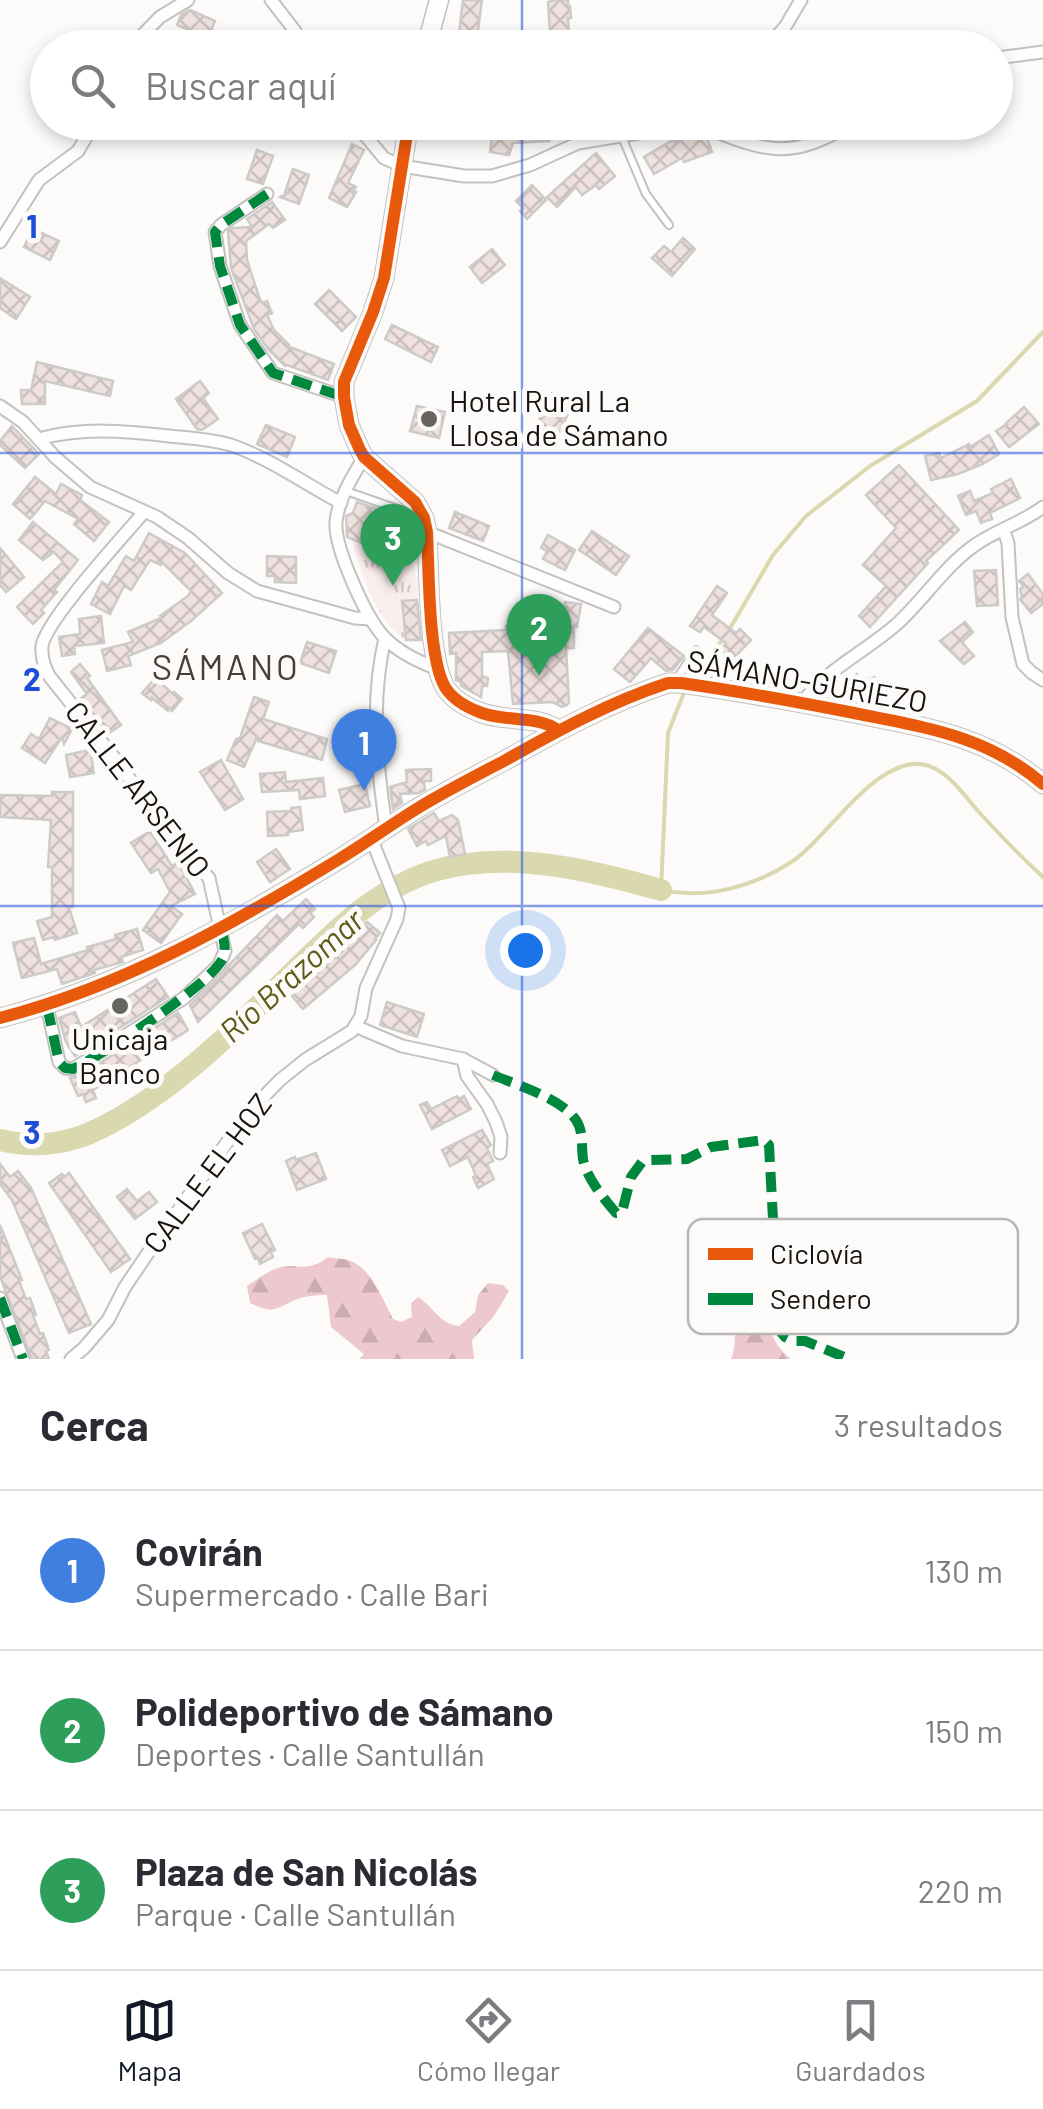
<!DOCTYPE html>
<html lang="es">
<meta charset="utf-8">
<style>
:root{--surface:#fff;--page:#f7f7f7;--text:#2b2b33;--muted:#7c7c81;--line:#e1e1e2;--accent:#111827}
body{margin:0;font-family:Barlow,sans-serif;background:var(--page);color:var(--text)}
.you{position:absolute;left:525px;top:950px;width:35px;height:35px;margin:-25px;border:8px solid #fff;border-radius:50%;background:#1a73e8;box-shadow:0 0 0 15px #1a73e833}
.badge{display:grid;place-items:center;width:65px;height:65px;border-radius:50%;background:var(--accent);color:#fff;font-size:32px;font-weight:700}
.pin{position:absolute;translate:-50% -82px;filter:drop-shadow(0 2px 5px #0008)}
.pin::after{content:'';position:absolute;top:52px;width:35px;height:30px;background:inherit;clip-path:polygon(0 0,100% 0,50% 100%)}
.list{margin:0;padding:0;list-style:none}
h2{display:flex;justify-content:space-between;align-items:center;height:130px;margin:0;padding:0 40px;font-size:42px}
h2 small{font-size:32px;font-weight:400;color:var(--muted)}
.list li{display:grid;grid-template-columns:65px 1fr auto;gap:30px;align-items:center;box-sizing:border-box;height:160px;padding:0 40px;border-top:2px solid var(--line)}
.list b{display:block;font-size:38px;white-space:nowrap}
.list p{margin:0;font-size:32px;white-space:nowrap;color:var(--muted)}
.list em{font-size:32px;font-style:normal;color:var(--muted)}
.icon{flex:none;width:55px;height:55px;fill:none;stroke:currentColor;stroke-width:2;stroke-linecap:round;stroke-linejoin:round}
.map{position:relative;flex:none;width:1043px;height:1359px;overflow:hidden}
.search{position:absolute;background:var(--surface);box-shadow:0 5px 15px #0003;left:30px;right:30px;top:30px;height:110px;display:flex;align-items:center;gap:25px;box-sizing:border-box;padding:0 35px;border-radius:55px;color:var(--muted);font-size:38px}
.sheet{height:610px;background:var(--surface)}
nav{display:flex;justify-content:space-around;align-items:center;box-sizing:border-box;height:140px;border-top:2px solid var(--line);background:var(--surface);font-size:28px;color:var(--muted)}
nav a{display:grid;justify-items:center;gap:5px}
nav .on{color:var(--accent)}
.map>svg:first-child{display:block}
.forest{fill:url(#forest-firs)}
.park{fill:url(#park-tufts)}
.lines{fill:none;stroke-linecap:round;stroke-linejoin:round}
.stream{stroke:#d9d8ae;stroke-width:4}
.river{stroke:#d9d8ae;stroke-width:22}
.building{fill:url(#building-cross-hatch);stroke:#cdcbca;stroke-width:2.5}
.lane-casing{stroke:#c4c1bf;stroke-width:10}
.street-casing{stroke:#c4c1bf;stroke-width:15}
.secondary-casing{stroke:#c4c1bf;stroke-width:21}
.lane{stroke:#fffefe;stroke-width:6}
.street{stroke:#fffefe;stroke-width:11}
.secondary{stroke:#fffefe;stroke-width:18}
.quiet{stroke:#00873e;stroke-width:10;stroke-dasharray:20 10;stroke-linecap:butt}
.cycleway-casing{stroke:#fdfbf9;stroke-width:19}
.cycleway{stroke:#e8590c;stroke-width:12}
.grid{fill:none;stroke:#1d4ed8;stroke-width:2.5;stroke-opacity:0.55}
.poi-dot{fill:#666461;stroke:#fdfbf9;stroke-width:4}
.labels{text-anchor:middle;stroke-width:10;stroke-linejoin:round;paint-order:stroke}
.poi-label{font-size:30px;fill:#16120f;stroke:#fdfbf9;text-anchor:start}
.street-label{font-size:30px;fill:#16120f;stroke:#fdfbf9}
.water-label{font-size:32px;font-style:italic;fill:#5c5a16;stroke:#fdfbf9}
.quarter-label{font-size:35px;letter-spacing:2.5px;fill:#473e37;stroke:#fdfbf9}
.key{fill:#fdfbf9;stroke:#b8b5b3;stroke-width:2.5}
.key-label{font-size:28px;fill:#16120f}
.grid-label{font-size:32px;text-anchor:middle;font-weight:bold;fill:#1d4ed8;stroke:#fdfbf9;stroke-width:10;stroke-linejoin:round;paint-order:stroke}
</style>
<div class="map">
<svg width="1043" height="1359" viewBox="0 0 1043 1359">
<defs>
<pattern id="forest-firs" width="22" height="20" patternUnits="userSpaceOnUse" patternTransform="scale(2.5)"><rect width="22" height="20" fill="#edc9cf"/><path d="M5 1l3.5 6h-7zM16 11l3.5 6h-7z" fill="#caacb1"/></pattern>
<pattern id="park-tufts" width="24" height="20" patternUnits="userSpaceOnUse" patternTransform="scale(2.5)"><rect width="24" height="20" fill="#faedee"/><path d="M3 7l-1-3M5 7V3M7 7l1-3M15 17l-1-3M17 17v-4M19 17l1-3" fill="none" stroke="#d6cacb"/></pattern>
<pattern id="building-cross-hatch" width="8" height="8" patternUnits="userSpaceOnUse" patternTransform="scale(2.5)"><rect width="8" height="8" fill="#eee1de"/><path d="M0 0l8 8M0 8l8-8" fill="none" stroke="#cbc0bd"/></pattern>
</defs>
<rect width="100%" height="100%" fill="#fcfbfa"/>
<!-- forest -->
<g class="forest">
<path d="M 328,1257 C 336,1259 346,1258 353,1262 C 373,1272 383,1300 393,1319 L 401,1322 L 412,1317 L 411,1303 L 418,1297 C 434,1307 439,1324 459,1326 L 475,1312 L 478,1295 L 488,1283 L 503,1285 L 509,1291 L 494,1316 L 472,1340 L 474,1359 L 359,1359 L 364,1354 L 331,1327 L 327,1295 C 316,1295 305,1296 295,1300 C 273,1310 273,1314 250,1303 L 247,1286 C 257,1280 267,1271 278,1268 C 298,1262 306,1274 328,1257 Z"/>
<path d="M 755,1276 L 768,1279 C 769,1313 763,1336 791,1359 L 731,1359 C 736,1348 734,1337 736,1325 C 738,1306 746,1292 755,1276 Z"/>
</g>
<!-- park -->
<path class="park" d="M 352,539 L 393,557 L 397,552 C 419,562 418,577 418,600 L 402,601 L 406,640 C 377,622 359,571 352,539 Z"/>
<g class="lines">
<!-- stream -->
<g class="stream">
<polyline points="729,630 773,555 806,516 870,466 977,401 1043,332"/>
<polyline points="691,677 724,638"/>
<path d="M 685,690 L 668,733 L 661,890 C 707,900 755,886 793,861 C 829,837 884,743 934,768 C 952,777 965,796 978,811 C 999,834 1020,856 1043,877"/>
</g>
<!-- river -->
<path class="river" d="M 0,1140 C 57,1153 95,1135 142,1104 C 195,1069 240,1024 285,980 C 331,936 374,888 437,870 C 509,850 591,870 661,890"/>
</g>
<!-- building -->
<g class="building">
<polygon points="463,0 482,0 476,45 458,43"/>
<polygon points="556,0 568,0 568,6 570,6 571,18 568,18 570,48 551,48 548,2"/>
<polygon points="190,10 215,21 208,38 177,25 181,15"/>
<polygon points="525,122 547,122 549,141 513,143 509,155 490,152 493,130 526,135"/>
<polygon points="696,134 707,138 712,152 684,162 682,158 654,174 644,157 673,140 674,142"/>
<polygon points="352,144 364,150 348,183 356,187 353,191 356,192 347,207 329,198"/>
<polygon points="257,150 273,156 263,184 247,179"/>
<polygon points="596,153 615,176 599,189 596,185 582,195 576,187 557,207 547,197"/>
<polygon points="293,169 309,175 299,204 280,197 288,193 285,192"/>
<polygon points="532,185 546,200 527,219 520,211 523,208 516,201"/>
<polygon points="272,202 285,220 273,228 269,224 246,241 247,260 260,300 263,303 267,301 272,313 267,315 274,330 289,345 287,346 334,364 328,380 287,365 285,366 268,349 254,329 231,268 228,231 233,228 252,227 247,219"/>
<polygon points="33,229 59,241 50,260 24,247"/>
<polygon points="683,238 695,249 672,276 652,258 664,246 671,252"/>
<polygon points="492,249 505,265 482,283 470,267"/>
<polygon points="0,278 30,297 16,319 0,308"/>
<polygon points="329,290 356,317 342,331 315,304"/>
<polygon points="392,325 438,347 431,362 385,339"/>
<polygon points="37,362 113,381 110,396 45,381 45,404 22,404 21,390 31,390"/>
<polygon points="200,381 209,393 203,398 218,419 202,430 197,429 176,399"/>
<polygon points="552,393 566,400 562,409 569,412 559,433 551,430 545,441 532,435"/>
<polygon points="417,406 445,412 439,438 410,431"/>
<polygon points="1024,407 1039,424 1009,447 996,431 1007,424 1006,423"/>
<polygon points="266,425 295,437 287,457 257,444"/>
<polygon points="12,426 39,454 25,468 0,445 0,441"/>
<polygon points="989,435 999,454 983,464 958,474 931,480 925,456 939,453 941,458 969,444 970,447"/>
<polygon points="899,465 959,530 926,561 928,563 870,627 859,616 886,586 863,565 896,528 866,495"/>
<polygon points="35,477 56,494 61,484 82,495 80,500 109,522 94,541 74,524 78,519 45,501 30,519 13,504"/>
<polygon points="1011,479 1020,498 990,513 992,519 981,523 976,511 966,515 958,496 970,491 974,501 993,493 991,489"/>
<polygon points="357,502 411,521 413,525 406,540 414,544 408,558 397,552 394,557 347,537 346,516 353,513"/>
<polygon points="455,512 489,526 483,541 449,528"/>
<polygon points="33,522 78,560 54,590 57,592 41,610 44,613 33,624 17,607 63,562 54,552 43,560 19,540"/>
<polygon points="592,531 629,556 616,575 579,550"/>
<polygon points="149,533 185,553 222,593 191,621 161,643 128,656 131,665 107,671 102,650 133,642 128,632 161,618 160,616 188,596 191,591 162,562 161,565 150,560 131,590 124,586 110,614 91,604 102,582 108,586 126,556 134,561"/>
<polygon points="548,535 575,550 565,570 543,559 547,551 541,548"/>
<polygon points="0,548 24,577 6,592 0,585"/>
<polygon points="267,556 296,557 296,583 275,582 275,576 267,576"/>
<polygon points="996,570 998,605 977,606 974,571"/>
<polygon points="1028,574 1043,594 1043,604 1031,613 1020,599 1022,597 1020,589 1024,586 1019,581"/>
<polygon points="717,586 727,593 712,615 736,633 740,629 751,640 732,660 721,650 726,643 704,627 700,632 690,626"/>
<polygon points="417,600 421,640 406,640 402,601"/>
<polygon points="565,602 581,604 577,627 574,626 574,648 566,648 569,702 567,705 562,707 552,702 513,704 508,651 482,652 482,676 488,678 487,686 482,686 481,697 461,686 462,683 456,680 456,653 450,654 449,633 506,630 506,626 562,622"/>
<polygon points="101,616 104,643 74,646 75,654 62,656 59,637 80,634 79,619"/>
<polygon points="965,622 973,632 962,642 974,656 964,664 940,641"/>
<polygon points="648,628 684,656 673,670 666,671 651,658 630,682 614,669"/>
<polygon points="307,642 336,651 329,673 300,663"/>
<polygon points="80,664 90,676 87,678 121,725 108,734 80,699 87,694 71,672"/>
<polygon points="857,674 862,682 874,677 883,696 869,703 861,687 844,697 838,685"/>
<polygon points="155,678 173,694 174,692 182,699 172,711 169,708 168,711 152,698 151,700 142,693"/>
<polygon points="254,697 269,702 263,719 327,739 322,760 258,741 257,737 244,767 227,760 236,739 240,738"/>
<polygon points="50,718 72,729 64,744 62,737 45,763 22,748 31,734 39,739"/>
<polygon points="90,750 94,773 70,777 66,755"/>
<polygon points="221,760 243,799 225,810 200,772"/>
<polygon points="431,769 431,781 424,781 425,790 418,793 400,794 402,803 393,809 390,787 407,782 406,770"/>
<polygon points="285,772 286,782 323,778 325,796 300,799 299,790 262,792 260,774"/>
<polygon points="365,784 370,806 345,812 339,790"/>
<polygon points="52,792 73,792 73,907 69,907 77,933 55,940 54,937 43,940 37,921 52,917 52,867 48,867 51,820 0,817 0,795 52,796"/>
<polygon points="300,807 303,830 288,832 288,835 268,836 267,812 291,811 291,808"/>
<polygon points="434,813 439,821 452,815 458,820 465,854 450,857 446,836 428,845 426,841 417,846 408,829"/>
<polygon points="147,833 151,833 172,866 178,862 195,894 171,906 182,914 161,943 143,930 170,892 158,869 151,873 131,843"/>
<polygon points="276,849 290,869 270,882 257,862"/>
<polygon points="306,899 315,909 310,913 314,917 303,928 299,924 198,1022 190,1005 225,972 230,964 277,915 283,921"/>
<polygon points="367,922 380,933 375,939 376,940 355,965 303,1009 292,996 347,947 345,946 352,938 351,937"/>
<polygon points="137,929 143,950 121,957 123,962 94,970 95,973 62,984 57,969 22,978 13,943 34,938 41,964 88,950 87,947 116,939 115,935"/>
<polygon points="156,979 168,997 75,1056 66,1042 59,1018 75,1012 81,1027"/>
<polygon points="387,1002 424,1014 417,1037 380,1025"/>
<polygon points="178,1013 188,1030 93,1090 96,1098 86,1102 83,1094 78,1096 70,1078 78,1077"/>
<polygon points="457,1096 459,1099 464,1096 471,1109 432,1129 420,1105 427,1102 431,1109"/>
<polygon points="482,1130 491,1145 487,1148 493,1161 487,1164 494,1179 478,1188 473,1177 476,1176 468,1157 450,1166 442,1150"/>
<polygon points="316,1153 326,1179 297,1190 286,1161 295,1157 296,1160"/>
<polygon points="0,1164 10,1177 18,1171 31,1188 91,1324 69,1333 12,1200 0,1184"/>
<polygon points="69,1173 130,1259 111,1272 49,1183 62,1174 64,1177"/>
<polygon points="127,1189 137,1201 149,1192 157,1202 135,1219 117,1197"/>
<polygon points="262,1224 275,1250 271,1252 273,1257 260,1264 258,1258 255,1259 243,1233"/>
<polygon points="0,1225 22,1280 19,1281 26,1299 30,1298 36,1315 33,1316 40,1334 43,1333 49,1350 46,1351 49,1359 32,1359 5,1290 0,1276"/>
</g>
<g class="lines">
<!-- lane casing -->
<g class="lane-casing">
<g id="lane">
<polyline points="622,137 646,194 669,225"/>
<polyline points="346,491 418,516"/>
<polyline points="713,667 719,681 718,688"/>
<polyline points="675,681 696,650"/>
</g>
</g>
<!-- street casing -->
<g class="street-casing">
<g id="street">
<polyline points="271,0 295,31 303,48"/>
<polyline points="130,48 160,17 188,0"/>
<polyline points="766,48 785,27 801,0"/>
<polyline points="996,58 1043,52"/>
<polyline points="354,122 384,158 402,166 464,176 492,176 530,165 578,143 651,131 680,122"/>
<path d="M 699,125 C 767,152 788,162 855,122"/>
<polyline points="267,194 221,225 215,232 220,266 240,325 273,373 344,397"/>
<polyline points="0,242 39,180 78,151 95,122"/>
<polyline points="0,406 23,422 55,457 90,487 157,517 188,538 228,573 257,591 355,618 371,619"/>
<path d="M 39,439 C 82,427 125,431 169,436 C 190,438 211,439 231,445 C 269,458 305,484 341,503"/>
<path d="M 364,457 C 353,476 338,499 336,522 C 334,547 366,618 384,637 C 398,652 419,662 438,669"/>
<polyline points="1004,531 1008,543 1012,617 1023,664 1032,673 1043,680"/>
<polyline points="427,532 614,607"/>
<path d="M 385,638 C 370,702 377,765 386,828"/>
<path d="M 802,703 C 826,669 867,651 898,623 C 925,598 945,566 975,545 C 996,530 1022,523 1043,507"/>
<path d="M 47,1006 L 59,1062 L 65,1068 L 73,1069 L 184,998 L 219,965 L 225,951 L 209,878 L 170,836 L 120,765 L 50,677 C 44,667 41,658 42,646 C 46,620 123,537 144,512"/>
<polyline points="355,1026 402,1046 463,1059 493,1075"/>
<polyline points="463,1059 467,1076 487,1104 496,1122 501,1137 500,1153"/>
<polyline points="0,1298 23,1359"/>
<polyline points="71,1359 84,1348 108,1320 125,1287 150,1250 248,1113 280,1080 305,1060 352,1031 361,1016 366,988 397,919 399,908 371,838"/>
</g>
</g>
<!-- secondary casing -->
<g class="secondary-casing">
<g id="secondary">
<polyline points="426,48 439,0"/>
<path d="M 409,122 L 384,278 L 373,312 L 344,382 L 344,397 L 349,425 L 360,450 L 364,457 L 415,502 L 424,518 L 427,532 C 429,568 428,658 445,687 C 453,700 468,708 482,713 C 507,722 536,715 558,730"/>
<path d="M 0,1018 C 124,986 233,924 341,858 C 367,842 392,824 418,808 C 446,791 475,776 504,761 C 557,731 610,702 668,683 L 681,683 C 737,691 793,701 849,712 C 921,727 985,734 1043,784"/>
</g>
</g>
<!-- lane -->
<use href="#lane" class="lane"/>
<!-- street -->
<use href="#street" class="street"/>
<!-- secondary -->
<use href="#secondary" class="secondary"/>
<!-- quiet -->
<g class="quiet">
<polyline points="267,194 221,225 215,232 220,266 240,325 273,373 344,397"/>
<path d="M 47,1006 L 59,1062 L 65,1068 L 73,1069 C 101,1055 212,984 223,958 C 227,949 223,937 221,927"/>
<path d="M 493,1075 C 517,1085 561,1098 576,1120 C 584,1132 581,1145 583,1159 C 586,1177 604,1199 616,1213 L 622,1212 L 631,1177 L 642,1162 L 651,1160 L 687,1159 L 711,1147 L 764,1140 L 769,1145 L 779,1330 L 785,1337 L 793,1341 L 805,1341 L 849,1359"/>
<polyline points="0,1298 23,1359"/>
</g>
<!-- cycleway casing -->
<g class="cycleway-casing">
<g id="cycleway">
<path d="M 409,122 L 384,278 L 373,312 L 344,382 L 344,397 L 349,425 L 360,450 L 364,457 L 415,502 L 424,518 L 427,532 C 429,568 428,658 445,687 C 453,700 468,708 482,713 C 507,722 536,715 558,730"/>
<path d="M 0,1018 C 124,986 233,924 341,858 C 367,842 392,824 418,808 C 446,791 475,776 504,761 C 557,731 610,702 668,683 L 681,683 C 737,691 793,701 849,712 C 921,727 985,734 1043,784"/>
</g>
</g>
<!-- cycleway -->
<use href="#cycleway" class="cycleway"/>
</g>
<!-- grid -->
<path class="grid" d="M 522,0 L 522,48M 522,122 L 522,1359M 0,453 L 1043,453M 0,906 L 1043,906"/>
<!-- markers -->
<g class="poi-dot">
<circle cx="429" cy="419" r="10"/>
<circle cx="120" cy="1006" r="10"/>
</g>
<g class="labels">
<!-- poi labels -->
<g class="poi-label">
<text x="449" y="412">Hotel Rural La<tspan x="449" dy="34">Llosa de Sámano</tspan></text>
<text x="120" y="1050" text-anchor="middle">Unicaja<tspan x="120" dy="34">Banco</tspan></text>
</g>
<!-- street labels -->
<g class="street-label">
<text transform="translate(807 682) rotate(10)" y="10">SÁMANO-GURIEZO</text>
<text transform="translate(137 790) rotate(52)" y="10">CALLE ARSENIO</text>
<text transform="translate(208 1174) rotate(-53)" y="10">CALLE EL HOZ</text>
</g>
<!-- water labels -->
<g class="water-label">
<text transform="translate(292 976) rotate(-42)" y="11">Río Brazomar</text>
</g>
<!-- quarter labels -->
<g class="quarter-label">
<text x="226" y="680">SÁMANO</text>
</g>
</g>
<!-- legend -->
<rect x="688" y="1219" width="330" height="115" rx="15" class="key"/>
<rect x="708" y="1248" width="45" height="12" fill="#e8590c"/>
<rect x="708" y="1293" width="45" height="12" fill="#00873e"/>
<g class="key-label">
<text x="770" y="1264">Ciclovía</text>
<text x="770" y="1309">Sendero</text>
</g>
<g class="grid-label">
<text x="32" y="238">1</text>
<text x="32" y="691">2</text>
<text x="32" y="1144">3</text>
</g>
</svg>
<div class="you"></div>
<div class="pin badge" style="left:364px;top:791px;background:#3f7fe0">1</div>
<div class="pin badge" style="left:539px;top:676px;background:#2e9e5b">2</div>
<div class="pin badge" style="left:393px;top:586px;background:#2e9e5b">3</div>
<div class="search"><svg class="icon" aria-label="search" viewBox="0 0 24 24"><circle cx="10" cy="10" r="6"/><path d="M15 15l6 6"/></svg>Buscar aquí</div>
</div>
<section class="sheet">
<h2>Cerca<small>3 resultados</small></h2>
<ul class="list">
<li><span class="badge" style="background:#3f7fe0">1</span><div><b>Covirán</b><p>Supermercado · Calle Bari</p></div><em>130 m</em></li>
<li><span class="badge" style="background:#2e9e5b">2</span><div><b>Polideportivo de Sámano</b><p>Deportes · Calle Santullán</p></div><em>150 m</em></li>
<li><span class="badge" style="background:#2e9e5b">3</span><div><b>Plaza de San Nicolás</b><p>Parque · Calle Santullán</p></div><em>220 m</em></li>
</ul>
</section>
<nav>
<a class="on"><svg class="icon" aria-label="map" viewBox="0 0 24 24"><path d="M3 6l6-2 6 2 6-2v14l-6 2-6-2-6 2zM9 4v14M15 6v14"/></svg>Mapa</a>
<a><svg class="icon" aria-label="directions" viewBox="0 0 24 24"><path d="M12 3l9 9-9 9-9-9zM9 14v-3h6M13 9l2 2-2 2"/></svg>Cómo llegar</a>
<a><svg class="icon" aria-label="saved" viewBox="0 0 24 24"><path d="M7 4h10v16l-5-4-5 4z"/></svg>Guardados</a>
</nav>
